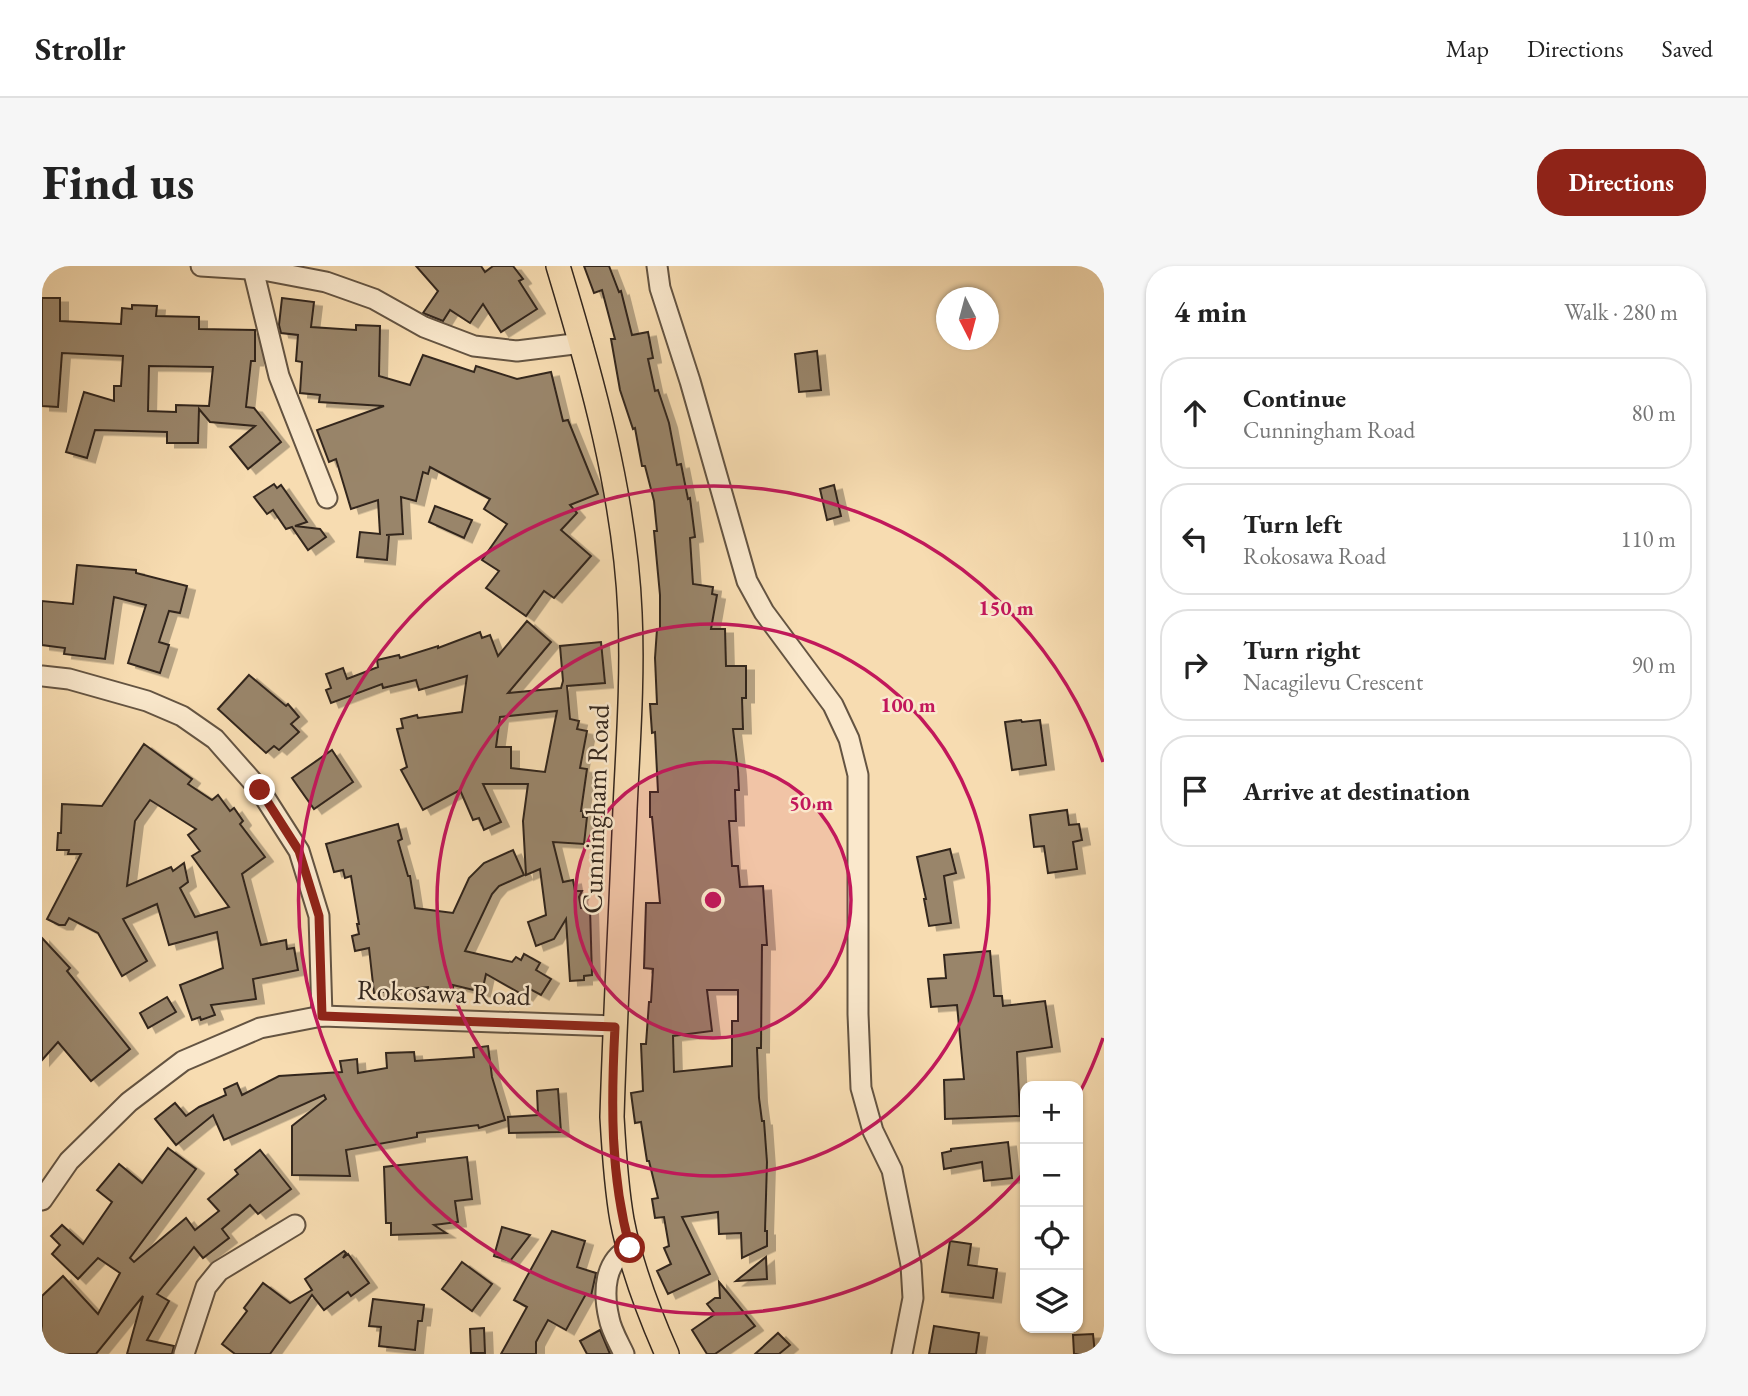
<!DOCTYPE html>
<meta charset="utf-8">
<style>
:root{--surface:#fff;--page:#f6f6f6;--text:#222;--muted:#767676;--line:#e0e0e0;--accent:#8f2418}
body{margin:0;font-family:"EB Garamond",serif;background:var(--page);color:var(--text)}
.controls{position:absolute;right:21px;bottom:21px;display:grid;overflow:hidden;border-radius:14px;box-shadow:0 2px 5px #0004}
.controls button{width:63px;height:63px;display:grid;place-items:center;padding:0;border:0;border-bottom:2px solid var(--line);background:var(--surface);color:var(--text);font:35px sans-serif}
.compass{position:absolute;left:894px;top:21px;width:63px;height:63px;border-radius:50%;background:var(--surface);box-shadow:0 2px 5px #0004;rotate:174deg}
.stop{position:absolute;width:21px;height:21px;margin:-16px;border:5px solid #8f2418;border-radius:50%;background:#fff}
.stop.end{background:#8f2418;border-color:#fff;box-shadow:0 2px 7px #0008}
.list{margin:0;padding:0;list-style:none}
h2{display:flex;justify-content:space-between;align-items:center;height:91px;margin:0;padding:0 28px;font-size:30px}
h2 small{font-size:23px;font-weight:400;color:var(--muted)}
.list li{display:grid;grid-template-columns:46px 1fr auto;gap:21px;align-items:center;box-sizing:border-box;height:112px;margin:0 14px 14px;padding:0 14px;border:2px solid var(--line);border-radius:28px}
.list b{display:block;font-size:26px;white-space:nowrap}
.list p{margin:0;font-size:23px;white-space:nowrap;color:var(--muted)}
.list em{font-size:23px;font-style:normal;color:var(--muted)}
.icon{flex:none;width:38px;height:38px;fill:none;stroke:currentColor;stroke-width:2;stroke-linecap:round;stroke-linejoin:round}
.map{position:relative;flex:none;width:1062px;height:1088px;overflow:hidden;border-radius:28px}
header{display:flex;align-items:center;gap:42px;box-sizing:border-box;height:98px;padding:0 35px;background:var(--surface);border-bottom:2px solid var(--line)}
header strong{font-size:33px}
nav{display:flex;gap:38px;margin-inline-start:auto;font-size:24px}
.intro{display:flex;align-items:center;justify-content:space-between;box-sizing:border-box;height:168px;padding:0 42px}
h1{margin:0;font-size:49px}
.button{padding:18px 32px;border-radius:28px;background:var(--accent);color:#fff;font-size:24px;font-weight:700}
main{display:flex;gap:42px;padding:0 42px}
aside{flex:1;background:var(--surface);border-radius:28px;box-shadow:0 2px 5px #0004}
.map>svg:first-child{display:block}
.building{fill:#99856a;stroke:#33261d;stroke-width:2;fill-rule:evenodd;filter:url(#shadow)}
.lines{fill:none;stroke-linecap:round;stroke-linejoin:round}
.minor-casing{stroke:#645442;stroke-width:23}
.major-casing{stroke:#33261d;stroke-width:26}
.minor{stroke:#fae8cc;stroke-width:19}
.major{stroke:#f7dcb1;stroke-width:23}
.route{stroke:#8f2418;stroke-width:9}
.ring{fill:none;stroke:#c2185b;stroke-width:3.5}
.labels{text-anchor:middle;stroke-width:5;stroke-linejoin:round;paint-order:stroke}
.street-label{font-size:28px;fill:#33261d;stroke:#fae8cc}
.centre{fill:#c2185b;stroke:#fae8cc;stroke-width:3.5}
.ring-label{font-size:21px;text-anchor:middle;font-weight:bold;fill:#c2185b;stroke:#fae8cc;stroke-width:5;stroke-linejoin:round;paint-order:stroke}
</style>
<header>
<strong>Strollr</strong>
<nav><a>Map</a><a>Directions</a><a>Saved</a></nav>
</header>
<div class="intro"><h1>Find us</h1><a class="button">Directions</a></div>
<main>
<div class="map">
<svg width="1062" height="1088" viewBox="0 0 1062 1088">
<defs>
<filter id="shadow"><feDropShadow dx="8" dy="4.5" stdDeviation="0" flood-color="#0004"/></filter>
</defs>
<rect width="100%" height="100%" fill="#f7dcb1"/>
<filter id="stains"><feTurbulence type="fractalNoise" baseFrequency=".00286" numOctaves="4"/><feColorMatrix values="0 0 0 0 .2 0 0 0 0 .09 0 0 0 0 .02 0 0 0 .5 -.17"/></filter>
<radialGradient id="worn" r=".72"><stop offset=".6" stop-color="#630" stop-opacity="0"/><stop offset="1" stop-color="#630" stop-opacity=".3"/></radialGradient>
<!-- building -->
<g class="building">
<polygon points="374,0 439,0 443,6 451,0 471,0 481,13 477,15 495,43 459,66 441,38 428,57 408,44 401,55 381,47 396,25"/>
<path d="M 542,0 L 567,0 L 577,26 L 579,25 L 590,69 L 606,66 L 611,92 L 606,93 L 613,125 L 616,124 L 627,157 L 635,199 L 639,198 L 646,233 L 648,232 L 653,271 L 648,272 L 651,318 L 671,321 L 670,328 L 675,329 L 669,363 L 683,363 L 684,400 L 704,400 L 704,432 L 700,432 L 701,463 L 691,463 L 696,505 L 697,524 L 693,524 L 694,555 L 687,555 L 690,600 L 696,600 L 698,621 L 721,620 L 725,679 L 720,679 L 719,782 L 715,782 L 717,832 L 720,855 L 722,855 L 725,896 L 723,965 L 725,965 L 725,980 L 700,992 L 699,967 L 677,968 L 676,946 L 640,951 L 668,1008 L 626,1028 L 615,1005 L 629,998 L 622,982 L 627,980 L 622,951 L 613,952 L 610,933 L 616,932 L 607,895 L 605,895 L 599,856 L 593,857 L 589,827 L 601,825 L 599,778 L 604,778 L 607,736 L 609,736 L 611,703 L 602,702 L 604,637 L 618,637 L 610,551 L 608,551 L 608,526 L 616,526 L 613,466 L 610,467 L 608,438 L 615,438 L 613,392 L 615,363 L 618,363 L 618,329 L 612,265 L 615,265 L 612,235 L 603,200 L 600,200 L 593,162 L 591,163 L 578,124 L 569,73 L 573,73 L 560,24 L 552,27 ZM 665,724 L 696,724 L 696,755 L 690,755 L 690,800 L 632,806 L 631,770 L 670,765 Z"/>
<path d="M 0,32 L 18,32 L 18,55 L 79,58 L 80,42 L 90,43 L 90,39 L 115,40 L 114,50 L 157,51 L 157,63 L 213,64 L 213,95 L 209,95 L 204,141 L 212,142 L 239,176 L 206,203 L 188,181 L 213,160 L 168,156 L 157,143 L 156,177 L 125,177 L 125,166 L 53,164 L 45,192 L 24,186 L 42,126 L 72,135 L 72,120 L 79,120 L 81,90 L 20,87 L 16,141 L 0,140 ZM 107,100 L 171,101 L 167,140 L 134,139 L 134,146 L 106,145 Z"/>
<polygon points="240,32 272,36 269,61 314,64 314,59 338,60 337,110 368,119 381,89 432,106 434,100 475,113 509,106 521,155 526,154 556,228 528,239 535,247 519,264 549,290 512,332 502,325 484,350 444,322 457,305 440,294 465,258 442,243 448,233 388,201 386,208 381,206 374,235 359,231 361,268 344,269 347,269 345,294 315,291 318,266 338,268 336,234 309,243 294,193 287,196 275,164 342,140 277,136 278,129 258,127 260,96 254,95 256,69 239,67 237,59"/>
<polygon points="775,85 779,124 757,126 753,88"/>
<polygon points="232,218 235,222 239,219 265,256 253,260 278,263 284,271 266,284 250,261 244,263 231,244 225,248 212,231"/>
<polygon points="792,219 799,250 785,254 778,223"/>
<polygon points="393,240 430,254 422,272 387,256"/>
<polygon points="35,299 94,304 94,307 145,320 138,347 127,345 117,376 127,379 118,407 86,397 104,339 72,331 63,393 22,388 23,382 0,379 0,335 31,338"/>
<path d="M 485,355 L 509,376 L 466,427 L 519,422 L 521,415 L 518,380 L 559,376 L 563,417 L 525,420 L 528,453 L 537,455 L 535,463 L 545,465 L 538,502 L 545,503 L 539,545 L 541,545 L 541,551 L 545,551 L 542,578 L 511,576 L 521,616 L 531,614 L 533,625 L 540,625 L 537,631 L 539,642 L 548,642 L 550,709 L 542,710 L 542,714 L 528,715 L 524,653 L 512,673 L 494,680 L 486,656 L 504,649 L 498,603 L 484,609 L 481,555 L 486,518 L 441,518 L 459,556 L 442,564 L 437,552 L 431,554 L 418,524 L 381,544 L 359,504 L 365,501 L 355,463 L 361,462 L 359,453 L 375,449 L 376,452 L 420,446 L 425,410 L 377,424 L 374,414 L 341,422 L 340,418 L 289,437 L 284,424 L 289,422 L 284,408 L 301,402 L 305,413 L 336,401 L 335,394 L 357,389 L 358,392 L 396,380 L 396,382 L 438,366 L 440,372 L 448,369 L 456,390 ZM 515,445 L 503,506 L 469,502 L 469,481 L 454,481 L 458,451 Z"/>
<polygon points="207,409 244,440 246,438 257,451 249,458 257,466 237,484 232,480 224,487 176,443"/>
<polygon points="979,454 980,456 998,454 1004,499 970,504 963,456"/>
<path d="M 102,478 L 150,513 L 146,518 L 170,534 L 176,529 L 188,545 L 192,542 L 201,555 L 198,558 L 223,591 L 200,608 L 219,679 L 244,674 L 245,683 L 252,682 L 256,704 L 211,713 L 214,733 L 169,739 L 173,749 L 159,754 L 158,751 L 150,754 L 138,719 L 181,702 L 175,666 L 127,679 L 115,638 L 81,653 L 105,695 L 80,710 L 56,667 L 27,652 L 23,659 L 17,659 L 5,653 L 39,588 L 26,588 L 27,584 L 15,584 L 16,567 L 19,567 L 20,538 L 60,540 ZM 108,534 L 154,563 L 146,569 L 158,585 L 150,590 L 187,641 L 153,651 L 138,622 L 146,616 L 142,597 L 131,605 L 129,601 L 85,620 L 93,555 Z"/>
<polygon points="290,484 311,516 272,543 250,512"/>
<polygon points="1025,544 1027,559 1037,558 1040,574 1031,576 1035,603 1006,607 1002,580 992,581 988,549"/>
<polygon points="356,558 360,573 356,575 366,610 368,610 373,642 411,647 427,612 442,597 471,584 482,609 457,620 450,628 423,685 470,696 474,691 479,694 482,688 498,697 494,704 509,713 499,729 488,723 483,730 444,708 440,726 411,719 411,725 386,725 386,721 332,727 327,682 313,685 310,670 317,668 315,658 317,658 309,610 303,612 301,604 292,606 284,578"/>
<polygon points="908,583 914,607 902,610 909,657 887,660 882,633 884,633 875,591"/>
<polygon points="0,672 28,702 25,705 88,783 49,815 16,776 0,794"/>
<polygon points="948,685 952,730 960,730 961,740 1003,735 1010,781 975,786 978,850 903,853 902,814 922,813 915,739 889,741 886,713 904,712 902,689"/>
<polygon points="125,731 134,746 106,762 98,747"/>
<polygon points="446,780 450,811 463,854 437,862 436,859 375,867 375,871 304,884 308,910 250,909 250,860 284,833 282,829 182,874 171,849 134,879 113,853 133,837 144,850 157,841 184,829 182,823 195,817 200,829 237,810 300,806 298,795 315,793 316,807 345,802 344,787 372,786 373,795 432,791 431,782"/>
<polygon points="516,823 519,866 467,867 466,851 496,849 495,825"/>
<polygon points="966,876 970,912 942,915 940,896 902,903 900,887 909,885 909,883"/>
<polygon points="126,882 154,903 88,992 92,996 144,952 153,964 177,945 166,933 196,908 193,904 218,884 249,923 216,948 208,939 180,963 187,972 161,992 152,981 115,1028 127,1035 105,1074 132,1080 130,1088 85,1088 101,1030 54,1088 0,1088 0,1030 21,1010 56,1048 78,1007 56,992 36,1013 10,988 18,979 9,970 20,959 41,978 70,936 55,924 77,898 100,917"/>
<polygon points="425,891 430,933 413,935 416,956 392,959 404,967 349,969 349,957 344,957 342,901"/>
<polygon points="460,961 488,969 468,995 452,990"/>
<polygon points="510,965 543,975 535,1001 554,1007 549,1030 544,1028 524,1064 506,1054 494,1076 494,1088 459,1088 485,1041 472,1034"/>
<polygon points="908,975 929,978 926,999 955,1003 951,1032 900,1026"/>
<polygon points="302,985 304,987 301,992 306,988 327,1017 309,1030 306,1026 282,1044 270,1029 228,1088 193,1088 180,1078 205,1045 202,1042 221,1017 248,1037 270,1024 263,1013"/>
<polygon points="724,991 725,1013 694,1015"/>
<polygon points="420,996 450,1018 430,1045 400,1023"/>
<polygon points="677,1016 713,1060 673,1088 665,1088 650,1064 673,1048 665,1038 673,1032 678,1032"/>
<polygon points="331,1033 382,1039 380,1055 376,1055 373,1084 337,1080 339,1061 327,1060"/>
<polygon points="892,1060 937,1067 934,1088 887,1088"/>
<polygon points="442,1062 443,1087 429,1087 428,1063"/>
<polygon points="558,1064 568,1088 545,1088 538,1075"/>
<polygon points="736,1067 748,1079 737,1088 713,1088"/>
<polygon points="1051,1068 1053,1088 1032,1088 1031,1069"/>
</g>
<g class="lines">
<!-- minor casing -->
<g class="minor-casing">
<g id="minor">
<polyline points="159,0 221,4 284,16 332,33 382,61 432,80 475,85 540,77"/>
<polyline points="615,0 618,22 648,115 705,315 722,346 791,439 807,473 816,509 816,748 819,822 831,865 850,904 869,999 871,1032 860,1088"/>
<polyline points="211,3 237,110 285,232"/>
<polyline points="0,410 27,413 105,435 140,450 173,473 218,524 257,585 277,650 280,750"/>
<polyline points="0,934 27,895 87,836 141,795 218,762 280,750 573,760"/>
<polyline points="142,1088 164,1021 177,1005 253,959"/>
<path d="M 582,1088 C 577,1077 569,1064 567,1052 C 561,1026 562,995 588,982"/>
</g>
</g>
<!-- major casing -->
<g class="major-casing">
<path id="major" d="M 516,0 C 550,112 583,230 588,347 C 591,412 586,478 583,543 C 579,646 573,748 570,851 C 572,886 574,920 580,954 C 589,1000 606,1045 625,1088"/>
</g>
<!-- minor -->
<use href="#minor" class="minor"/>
<!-- major -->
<use href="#major" class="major"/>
</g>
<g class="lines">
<!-- route -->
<path class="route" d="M 218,524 L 257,585 L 277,650 L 280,750 L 573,761 C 569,836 568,909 588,982"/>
</g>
<!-- distance rings -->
<circle cx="671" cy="634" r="138" fill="#c2185b" fill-opacity=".12"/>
<g class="ring">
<circle cx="671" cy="634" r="138"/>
<circle cx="671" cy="634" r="276"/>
<path d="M1061 772A414 414 0 0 1 1037 828M981 908A414 414 0 1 1 1061 496"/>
</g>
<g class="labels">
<!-- street labels -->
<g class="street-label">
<text transform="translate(553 543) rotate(-88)" y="10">Cunningham Road</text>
<text transform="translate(402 726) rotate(2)" y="10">Rokosawa Road</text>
</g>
</g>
<circle cx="671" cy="634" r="10" class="centre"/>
<g class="ring-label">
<text x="964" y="349">150 m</text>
<text x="866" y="446">100 m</text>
<text x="769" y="544">50 m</text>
</g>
<rect width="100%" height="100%" filter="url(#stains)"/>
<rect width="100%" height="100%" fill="url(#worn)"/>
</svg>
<div class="controls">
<button>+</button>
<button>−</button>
<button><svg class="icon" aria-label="locate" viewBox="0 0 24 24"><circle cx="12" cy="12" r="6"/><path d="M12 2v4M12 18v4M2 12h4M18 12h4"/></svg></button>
<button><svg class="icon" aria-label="layers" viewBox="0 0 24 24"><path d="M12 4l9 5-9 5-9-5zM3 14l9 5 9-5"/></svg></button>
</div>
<svg class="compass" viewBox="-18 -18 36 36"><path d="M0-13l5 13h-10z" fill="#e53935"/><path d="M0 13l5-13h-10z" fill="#767676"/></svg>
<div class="stop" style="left:588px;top:982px"></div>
<div class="stop end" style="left:218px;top:524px"></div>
</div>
<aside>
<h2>4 min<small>Walk · 280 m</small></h2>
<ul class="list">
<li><svg class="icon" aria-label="ahead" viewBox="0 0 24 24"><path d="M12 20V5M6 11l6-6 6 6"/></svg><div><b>Continue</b><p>Cunningham Road</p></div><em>80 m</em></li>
<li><svg class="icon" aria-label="left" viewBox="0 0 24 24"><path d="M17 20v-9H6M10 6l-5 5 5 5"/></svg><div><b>Turn left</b><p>Rokosawa Road</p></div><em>110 m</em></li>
<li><svg class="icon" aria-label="right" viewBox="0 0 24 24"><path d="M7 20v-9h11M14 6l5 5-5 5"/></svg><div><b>Turn right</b><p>Nacagilevu Crescent</p></div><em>90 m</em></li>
<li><svg class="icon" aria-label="arrive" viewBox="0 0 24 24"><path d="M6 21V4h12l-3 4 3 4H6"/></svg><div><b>Arrive at destination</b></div></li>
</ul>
</aside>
</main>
